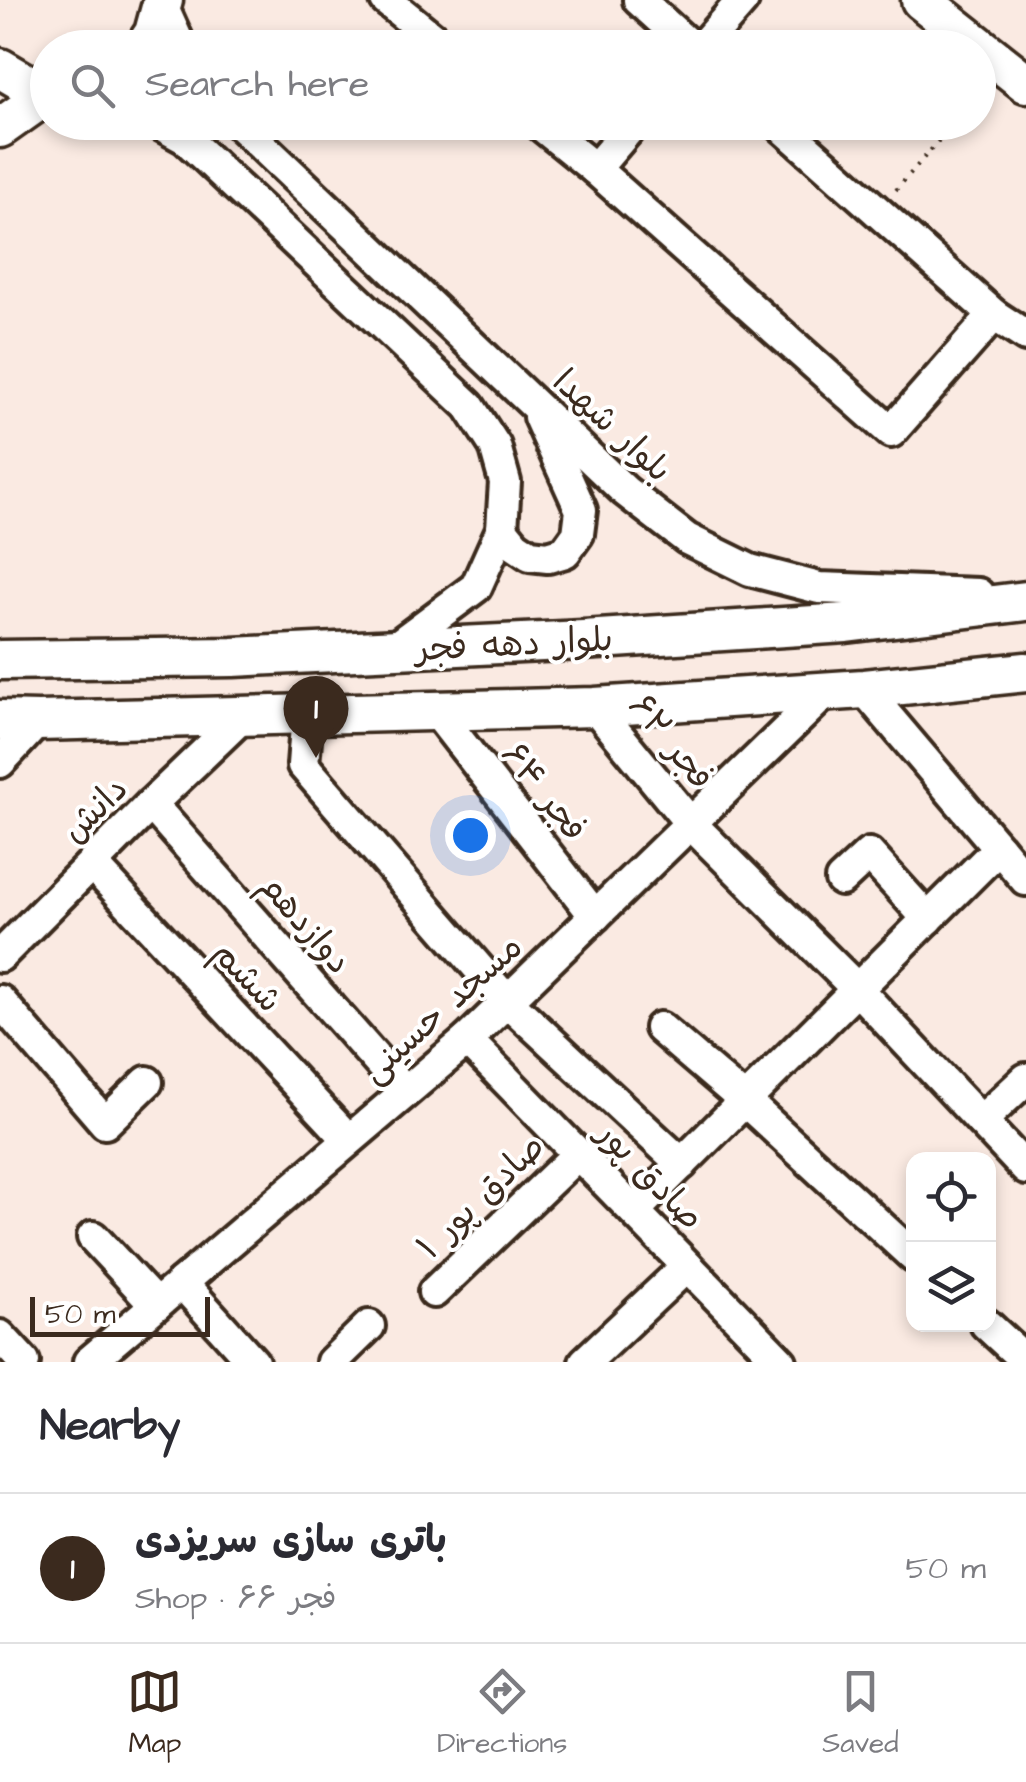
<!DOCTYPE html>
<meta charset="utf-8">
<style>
:root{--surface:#fff;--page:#f7f7f7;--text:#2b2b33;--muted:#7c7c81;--line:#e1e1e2;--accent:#3b2a1e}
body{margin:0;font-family:"Architects Daughter","Playpen Sans Arabic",sans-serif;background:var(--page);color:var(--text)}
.controls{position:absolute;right:30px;bottom:30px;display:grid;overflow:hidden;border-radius:20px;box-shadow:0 5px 15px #0003}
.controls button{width:90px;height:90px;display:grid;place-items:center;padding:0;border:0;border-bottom:2px solid var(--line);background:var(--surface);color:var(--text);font:50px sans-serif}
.scale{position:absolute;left:30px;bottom:25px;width:180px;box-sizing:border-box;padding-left:10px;border:5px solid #3b2a1e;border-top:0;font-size:28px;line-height:35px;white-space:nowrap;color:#3b2a1e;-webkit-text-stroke:8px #fff;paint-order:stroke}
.you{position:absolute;left:470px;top:835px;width:35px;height:35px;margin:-25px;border:8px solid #fff;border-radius:50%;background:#1a73e8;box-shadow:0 0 0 15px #1a73e833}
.badge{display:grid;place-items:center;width:65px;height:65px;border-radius:50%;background:var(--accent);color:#fff;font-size:32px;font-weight:700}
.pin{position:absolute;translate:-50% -82px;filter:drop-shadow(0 2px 5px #0008)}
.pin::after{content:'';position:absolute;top:52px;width:35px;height:30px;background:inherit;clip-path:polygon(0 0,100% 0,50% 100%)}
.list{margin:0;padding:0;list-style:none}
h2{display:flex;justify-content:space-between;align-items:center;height:130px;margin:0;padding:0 40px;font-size:42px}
h2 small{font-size:32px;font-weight:400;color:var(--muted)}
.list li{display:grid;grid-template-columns:65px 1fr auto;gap:30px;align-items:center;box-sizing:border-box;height:150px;padding:0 40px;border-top:2px solid var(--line)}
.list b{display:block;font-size:38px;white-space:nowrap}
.list p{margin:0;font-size:32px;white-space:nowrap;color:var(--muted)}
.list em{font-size:32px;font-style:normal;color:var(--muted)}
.icon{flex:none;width:55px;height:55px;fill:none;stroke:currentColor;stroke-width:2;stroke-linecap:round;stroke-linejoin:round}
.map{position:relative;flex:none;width:1026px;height:1362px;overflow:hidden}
.search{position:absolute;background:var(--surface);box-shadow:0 5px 15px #0003;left:30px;right:30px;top:30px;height:110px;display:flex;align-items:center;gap:25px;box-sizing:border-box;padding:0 35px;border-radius:55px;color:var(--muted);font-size:38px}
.sheet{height:280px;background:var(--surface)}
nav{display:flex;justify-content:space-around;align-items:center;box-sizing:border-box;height:140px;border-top:2px solid var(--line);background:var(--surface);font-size:28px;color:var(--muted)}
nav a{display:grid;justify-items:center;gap:5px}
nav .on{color:var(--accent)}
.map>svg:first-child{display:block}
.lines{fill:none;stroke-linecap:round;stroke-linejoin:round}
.minor-casing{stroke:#3b2a1e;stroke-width:38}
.major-casing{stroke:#3b2a1e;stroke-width:45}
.path{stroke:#3b2a1e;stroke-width:4;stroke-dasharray:2.5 8;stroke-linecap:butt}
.minor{stroke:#fff;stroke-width:30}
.major{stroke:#fff;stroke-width:38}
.labels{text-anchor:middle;stroke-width:8;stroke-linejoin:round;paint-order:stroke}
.street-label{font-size:35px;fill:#3b2a1e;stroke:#fff}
</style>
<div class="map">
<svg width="1026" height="1362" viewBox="0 0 1026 1362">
<rect width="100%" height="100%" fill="#faeae2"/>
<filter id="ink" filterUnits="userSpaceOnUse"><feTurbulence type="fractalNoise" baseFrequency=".01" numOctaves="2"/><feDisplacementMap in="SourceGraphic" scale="20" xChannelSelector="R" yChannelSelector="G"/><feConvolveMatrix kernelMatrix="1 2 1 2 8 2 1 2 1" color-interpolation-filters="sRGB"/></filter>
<g filter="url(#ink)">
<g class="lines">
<!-- minor casing -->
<g class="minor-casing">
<g id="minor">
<polyline points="386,0 445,48"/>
<polyline points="639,0 692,48"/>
<polyline points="163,8 181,48"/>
<polyline points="701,48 743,0"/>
<polyline points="156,122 185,138 469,406 495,446 505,482 502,529 476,587 394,648"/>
<polyline points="237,122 625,491 687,539 750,570 819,588 978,594"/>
<polyline points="537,122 595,169 891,432 994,315"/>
<polyline points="777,122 994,315 1026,336"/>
<polyline points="595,169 635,122"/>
<polyline points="502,529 515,545 530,555 548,557 565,552 578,534 581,510 539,417"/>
<polyline points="864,689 1026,880"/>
<polyline points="595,707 690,823 857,989 1026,1169"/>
<polyline points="436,711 595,916"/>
<polyline points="307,714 303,765 507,1001 682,1164"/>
<polyline points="0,762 38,721"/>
<polyline points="151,804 405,1092"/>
<polyline points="92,864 349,1140"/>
<polyline points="841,880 869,854 928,919"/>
<polyline points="0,956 151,804 243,716"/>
<polyline points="0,1001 105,1123 147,1082"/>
<polyline points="660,1028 745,1101 914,1257"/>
<polyline points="467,1040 781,1362"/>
<polyline points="981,1121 1026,1079"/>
<polyline points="634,1211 999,848"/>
<polyline points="93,1237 156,1305"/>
<polyline points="182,1283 253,1362"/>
<polyline points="434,1292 578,1154"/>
<polyline points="986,1324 1026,1361"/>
<polyline points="0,1336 24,1362"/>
<polyline points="89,1362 467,1040 826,692"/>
<polyline points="332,1362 369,1326"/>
<polyline points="585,1362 687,1266"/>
</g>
</g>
<!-- major casing -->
<g class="major-casing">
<g id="major">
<polyline points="921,0 1026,83"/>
<polyline points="144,48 154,33 163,0"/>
<polyline points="0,68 29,85 48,88"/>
<polyline points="0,128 48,94"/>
<polyline points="0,660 233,657 583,640 846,623 1026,601"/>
<polyline points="0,720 38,721 595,707 864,689 1026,672"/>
</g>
</g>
<!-- path -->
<polyline class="path" points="896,190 955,122"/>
<!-- minor -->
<use href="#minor" class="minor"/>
<!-- major -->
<use href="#major" class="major"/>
</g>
</g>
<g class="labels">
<!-- street labels -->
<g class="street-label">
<text transform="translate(613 425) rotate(43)" y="12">بلوار شهدا</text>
<text transform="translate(514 643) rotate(-3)" y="12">بلوار دهه فجر</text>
<text transform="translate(672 741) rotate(51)" y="12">فجر ۶۲</text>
<text transform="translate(545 791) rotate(52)" y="12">فجر ۶۴</text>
<text transform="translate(94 809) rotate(-45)" y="12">دانش</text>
<text transform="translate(306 923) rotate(49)" y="12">دوازدهم</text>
<text transform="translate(248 976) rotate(47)" y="12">ششم</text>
<text transform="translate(441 1008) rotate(-42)" y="12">مسجد حسینی</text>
<text transform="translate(651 1175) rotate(46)" y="12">صادق پور</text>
<text transform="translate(480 1196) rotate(-44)" y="12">صادق پور ۱</text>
</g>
</g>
</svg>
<div class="controls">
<button><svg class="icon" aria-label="locate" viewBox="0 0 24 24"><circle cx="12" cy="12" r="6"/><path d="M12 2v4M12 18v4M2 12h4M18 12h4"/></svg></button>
<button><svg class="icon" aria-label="layers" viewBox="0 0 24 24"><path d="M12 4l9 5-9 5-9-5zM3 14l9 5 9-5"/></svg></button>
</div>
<div class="scale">50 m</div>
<div class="you"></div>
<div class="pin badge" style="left:316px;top:758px">1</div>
<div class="search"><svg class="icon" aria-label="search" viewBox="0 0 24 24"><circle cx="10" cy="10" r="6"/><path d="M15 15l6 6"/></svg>Search here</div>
</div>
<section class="sheet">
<h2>Nearby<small></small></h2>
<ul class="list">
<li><span class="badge">1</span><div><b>باتری سازی سریزدی</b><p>Shop · فجر ۶۶</p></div><em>50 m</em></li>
</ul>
</section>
<nav>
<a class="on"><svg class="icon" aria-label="map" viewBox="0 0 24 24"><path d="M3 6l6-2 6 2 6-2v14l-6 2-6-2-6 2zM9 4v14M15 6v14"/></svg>Map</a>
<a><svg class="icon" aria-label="directions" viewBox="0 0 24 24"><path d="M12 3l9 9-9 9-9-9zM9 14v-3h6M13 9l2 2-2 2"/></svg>Directions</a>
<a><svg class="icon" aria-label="saved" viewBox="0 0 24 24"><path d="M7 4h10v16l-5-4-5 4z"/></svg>Saved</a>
</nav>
